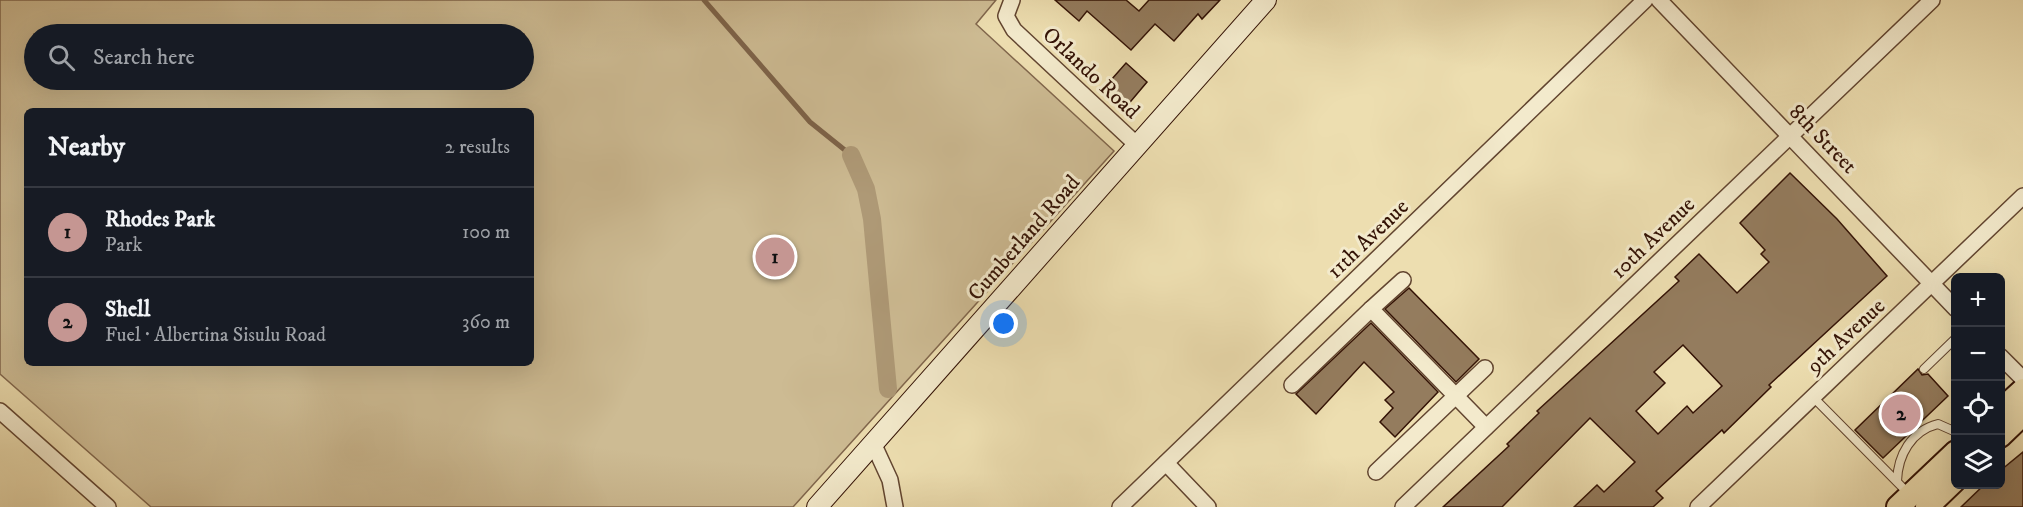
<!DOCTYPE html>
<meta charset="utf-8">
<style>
:root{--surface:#171b24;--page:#242831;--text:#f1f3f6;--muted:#9ea1a6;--line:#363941;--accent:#c59692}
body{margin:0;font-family:"IM FELL DW Pica",serif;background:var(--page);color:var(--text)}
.controls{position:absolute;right:18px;bottom:18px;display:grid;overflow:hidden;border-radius:9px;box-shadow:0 6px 24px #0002}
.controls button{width:54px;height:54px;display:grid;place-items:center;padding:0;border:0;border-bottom:2px solid var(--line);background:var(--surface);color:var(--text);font:30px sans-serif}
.you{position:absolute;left:1004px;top:324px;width:21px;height:21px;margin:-15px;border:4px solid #fff;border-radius:50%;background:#1a73e8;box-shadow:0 0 0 9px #1a73e833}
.badge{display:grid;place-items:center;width:39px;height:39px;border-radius:50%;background:var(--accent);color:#111;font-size:20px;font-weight:700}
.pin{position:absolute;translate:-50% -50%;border:3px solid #fff;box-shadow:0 2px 6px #0006}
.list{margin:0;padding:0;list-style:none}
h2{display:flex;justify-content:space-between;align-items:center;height:78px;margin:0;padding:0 24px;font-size:26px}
h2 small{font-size:20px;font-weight:400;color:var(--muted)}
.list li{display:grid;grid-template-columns:39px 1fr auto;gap:18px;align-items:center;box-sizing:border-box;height:90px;padding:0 24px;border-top:2px solid var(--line)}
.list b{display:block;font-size:22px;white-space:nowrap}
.list p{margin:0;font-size:20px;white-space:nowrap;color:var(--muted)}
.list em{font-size:20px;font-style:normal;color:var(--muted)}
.icon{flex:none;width:33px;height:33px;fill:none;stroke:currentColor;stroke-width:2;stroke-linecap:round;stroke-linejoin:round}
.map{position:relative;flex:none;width:2023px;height:507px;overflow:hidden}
.search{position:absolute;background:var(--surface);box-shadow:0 6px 24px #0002;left:24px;top:24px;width:510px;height:66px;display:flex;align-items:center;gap:15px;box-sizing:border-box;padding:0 21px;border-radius:33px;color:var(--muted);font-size:22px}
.panel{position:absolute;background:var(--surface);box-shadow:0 6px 24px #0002;left:24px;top:108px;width:510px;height:258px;border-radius:9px}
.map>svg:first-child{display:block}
.green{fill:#cdbb93;stroke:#80664c;stroke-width:1.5;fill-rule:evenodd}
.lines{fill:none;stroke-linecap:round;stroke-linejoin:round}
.stream{stroke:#7d6349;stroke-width:5}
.canal{stroke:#ae9976;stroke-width:18}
.building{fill:#947c5e;stroke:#331205;stroke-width:1.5;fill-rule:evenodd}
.lane-casing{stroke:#624530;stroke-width:10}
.street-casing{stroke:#624530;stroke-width:18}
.secondary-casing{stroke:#331205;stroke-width:22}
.primary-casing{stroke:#331205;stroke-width:26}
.lane{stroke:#f3eacc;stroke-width:8}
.street{stroke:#f3eacc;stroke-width:15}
.secondary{stroke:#f3eacc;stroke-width:20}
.primary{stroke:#eddeb0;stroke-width:22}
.labels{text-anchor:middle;stroke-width:6;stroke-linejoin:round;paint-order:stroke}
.street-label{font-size:22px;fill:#331205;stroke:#f3eacc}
</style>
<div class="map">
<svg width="2023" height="507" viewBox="0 0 2023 507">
<rect width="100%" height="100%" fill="#eddeb0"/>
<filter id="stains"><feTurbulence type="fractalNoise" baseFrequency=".00333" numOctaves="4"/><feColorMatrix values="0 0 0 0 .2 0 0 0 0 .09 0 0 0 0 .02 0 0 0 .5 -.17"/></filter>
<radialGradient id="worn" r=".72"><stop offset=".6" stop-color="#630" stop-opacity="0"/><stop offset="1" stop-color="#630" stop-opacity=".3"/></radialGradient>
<!-- green -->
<path class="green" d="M 0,0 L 996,0 L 976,24 L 1114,151 L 793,507 L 151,507 L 0,374 ZM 524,34 L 524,80 L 34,80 L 34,34 ZM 27,111 L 531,111 L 531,363 L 27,363 Z"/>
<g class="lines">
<!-- stream -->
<polyline class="stream" points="704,0 810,122 851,155"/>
<!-- canal -->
<polyline class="canal" points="851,155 866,189 872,219 888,389"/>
</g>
<!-- building -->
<g class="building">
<polygon points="1055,0 1126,0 1139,11 1149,0 1220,0 1202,19 1198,14 1174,41 1155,24 1131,50 1087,11 1079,21"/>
<polygon points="1126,63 1147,82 1126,107 1104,88"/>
<path d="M 1790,173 L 1837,219 L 1887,276 L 1769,385 L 1771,387 L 1724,433 L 1722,430 L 1656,491 L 1663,498 L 1653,507 L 1574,507 L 1597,485 L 1604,492 L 1635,462 L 1590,418 L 1502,507 L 1443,507 L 1509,446 L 1507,444 L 1539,413 L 1537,411 L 1679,281 L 1675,277 L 1699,254 L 1737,293 L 1769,262 L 1761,254 L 1765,250 L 1740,223 ZM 1683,345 L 1722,386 L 1693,413 L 1687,406 L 1658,434 L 1636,411 L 1665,383 L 1654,372 Z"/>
<polygon points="1409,288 1479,359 1456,382 1385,309"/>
<polygon points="1371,323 1438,392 1395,437 1380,422 1393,408 1385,400 1394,392 1364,362 1316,414 1296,394"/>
<polygon points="1918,369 1922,375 1928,374 1948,396 1883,458 1855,430"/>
<polygon points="2023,452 2023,507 1961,507 1985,484 2001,484 2001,470"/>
</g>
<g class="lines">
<!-- lane casing -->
<g class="lane-casing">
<g id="lane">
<polyline points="1924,369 1956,338"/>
<polyline points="1812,396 1909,494"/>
<path d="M 1897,481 C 1898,455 1911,431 1938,424 L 1956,432"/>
</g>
</g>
<!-- street casing -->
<g class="street-casing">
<g id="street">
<polyline points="1012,0 1006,16 1014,30 1137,145"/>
<polyline points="1659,0 1956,309"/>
<polyline points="1403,280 1371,309 1486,427"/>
<polyline points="2000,356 2023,379"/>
<polyline points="1292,385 1371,309"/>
<polyline points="0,411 108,507"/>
<polyline points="873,443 890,480 895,507"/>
<polyline points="1166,463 1208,507"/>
<polyline points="1376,472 1485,368"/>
<polyline points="1120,507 1645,0"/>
<polyline points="1403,507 1932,0"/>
<polyline points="1698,507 2023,196"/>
</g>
</g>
<!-- secondary casing -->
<g class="secondary-casing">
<polyline id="secondary" points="817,507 1266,0"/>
</g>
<!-- primary casing -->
<g class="primary-casing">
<g id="primary">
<polyline points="2000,411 2023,390"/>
<polyline points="2000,436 2023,414"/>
<polyline points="1898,507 1956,452"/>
<polyline points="1927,507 1956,479"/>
</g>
</g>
<!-- lane -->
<use href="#lane" class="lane"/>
<!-- street -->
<use href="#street" class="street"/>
<!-- secondary -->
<use href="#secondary" class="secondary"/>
<!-- primary -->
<use href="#primary" class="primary"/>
</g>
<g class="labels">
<!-- street labels -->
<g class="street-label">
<text transform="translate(1092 72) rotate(43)" y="8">Orlando Road</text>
<text transform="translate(1824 138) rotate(46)" y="8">8th Street</text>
<text transform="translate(1023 237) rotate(-49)" y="8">Cumberland Road</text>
<text transform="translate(1652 237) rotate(-44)" y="8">10th Avenue</text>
<text transform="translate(1367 238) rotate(-44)" y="8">11th Avenue</text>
<text transform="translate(1845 335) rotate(-43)" y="8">9th Avenue</text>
</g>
</g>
<rect width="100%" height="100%" filter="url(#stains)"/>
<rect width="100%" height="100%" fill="url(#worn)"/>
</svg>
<div class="controls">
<button>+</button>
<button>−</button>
<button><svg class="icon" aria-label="locate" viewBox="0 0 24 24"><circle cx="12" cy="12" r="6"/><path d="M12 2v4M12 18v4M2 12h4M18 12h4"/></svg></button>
<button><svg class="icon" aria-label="layers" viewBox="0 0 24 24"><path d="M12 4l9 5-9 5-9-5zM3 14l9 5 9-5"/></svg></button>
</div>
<div class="you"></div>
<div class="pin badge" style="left:775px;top:257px">1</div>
<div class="pin badge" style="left:1901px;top:414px">2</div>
<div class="search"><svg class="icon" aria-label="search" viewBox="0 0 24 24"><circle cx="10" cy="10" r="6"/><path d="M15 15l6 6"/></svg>Search here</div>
<section class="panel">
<h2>Nearby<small>2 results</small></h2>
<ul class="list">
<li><span class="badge">1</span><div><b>Rhodes Park</b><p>Park</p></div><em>100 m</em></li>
<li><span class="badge">2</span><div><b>Shell</b><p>Fuel · Albertina Sisulu Road</p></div><em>360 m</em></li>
</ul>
</section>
</div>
